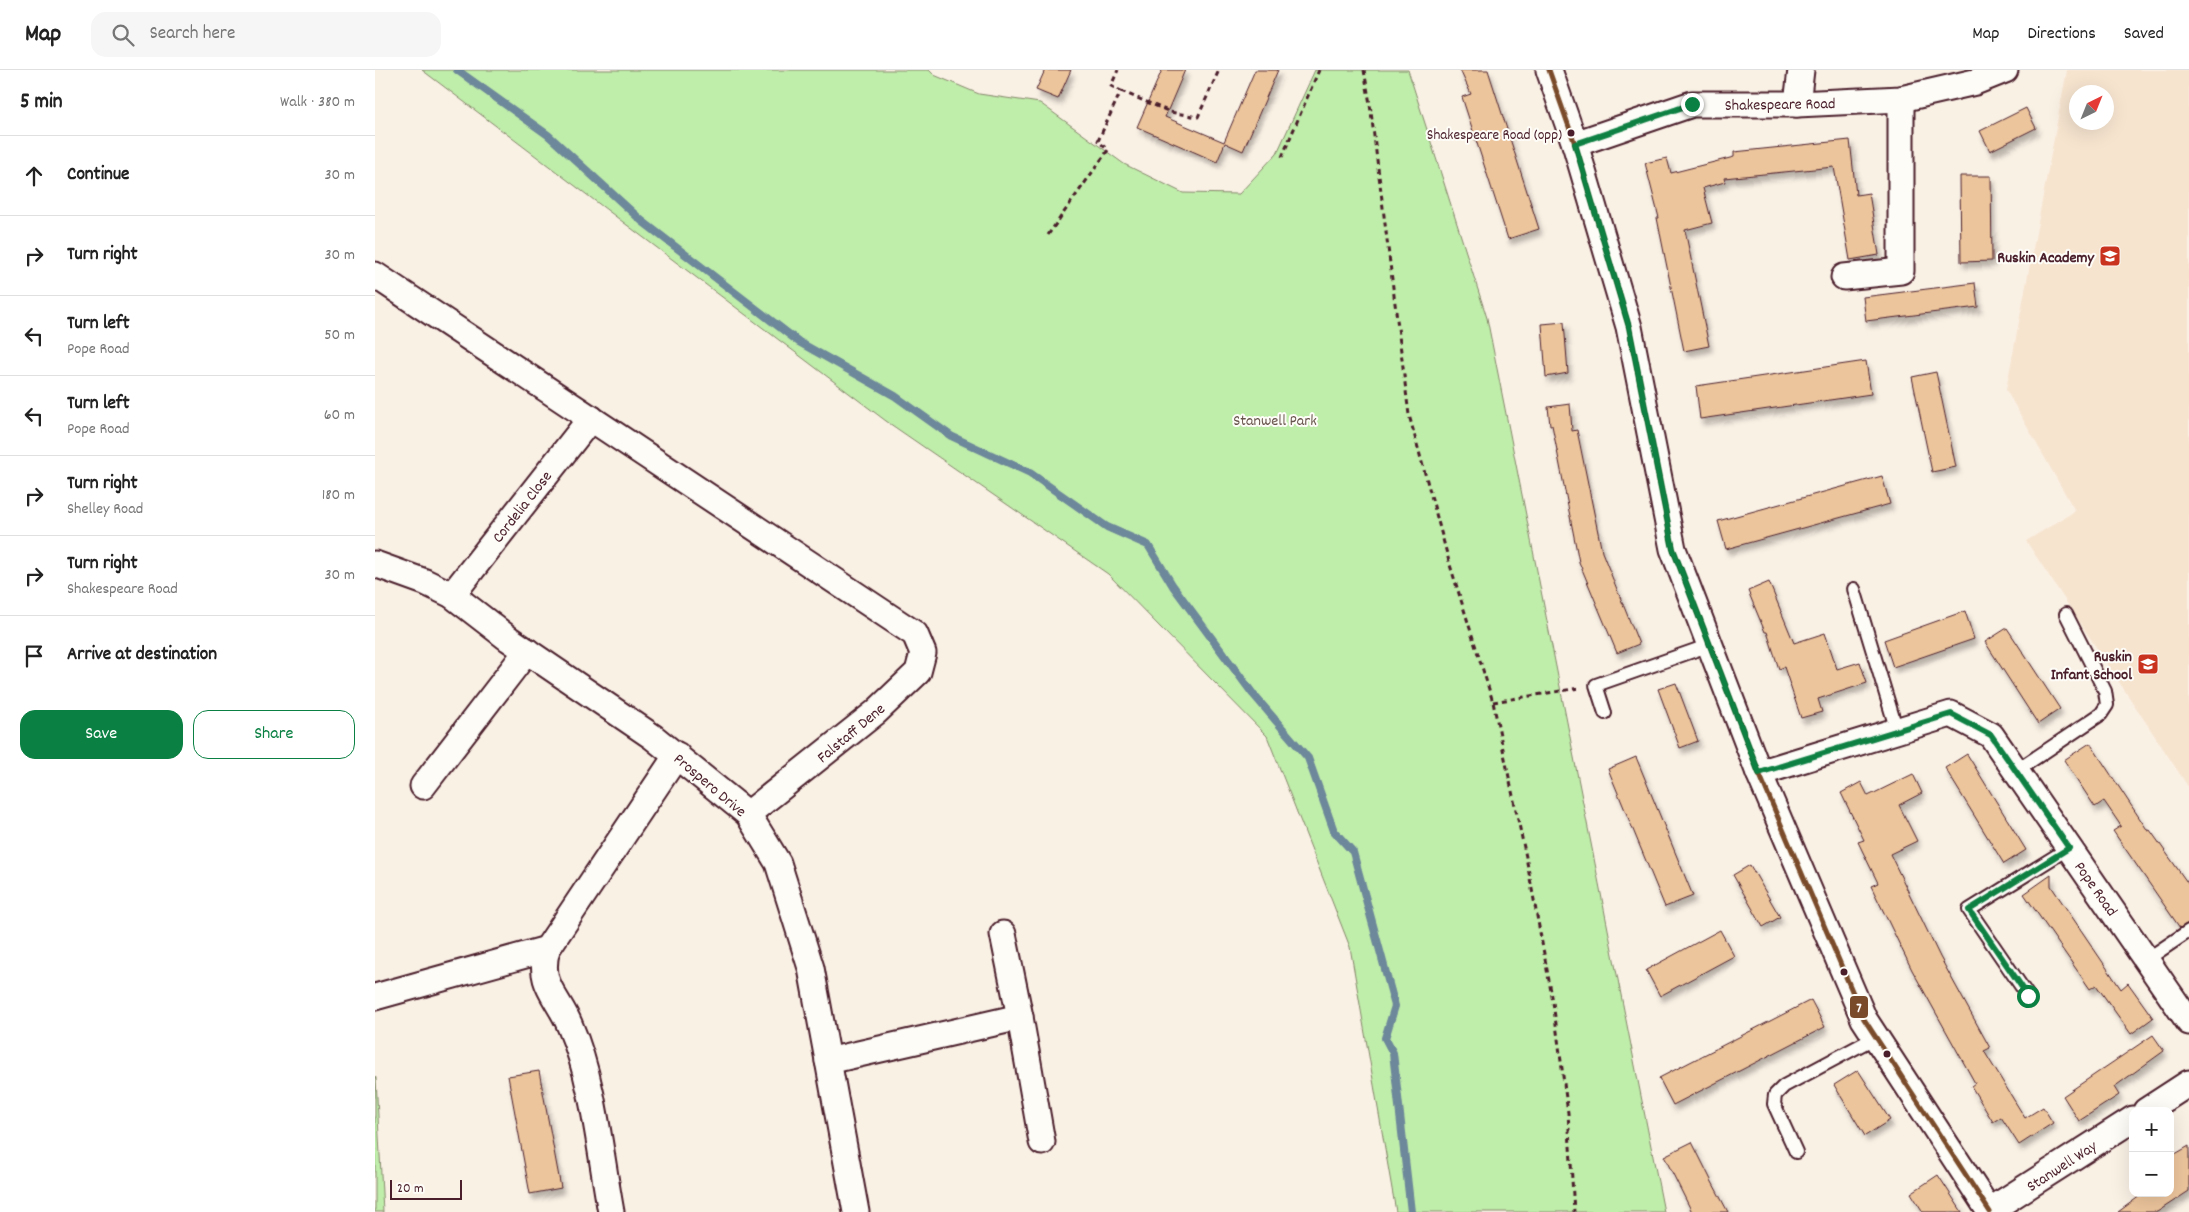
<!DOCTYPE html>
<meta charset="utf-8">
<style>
:root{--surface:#fff;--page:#f6f6f6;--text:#222;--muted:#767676;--line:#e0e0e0;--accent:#0b8043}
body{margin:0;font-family:Dekko,sans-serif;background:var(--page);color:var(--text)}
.controls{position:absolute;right:15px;bottom:15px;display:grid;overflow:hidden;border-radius:10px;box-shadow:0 5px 20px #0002}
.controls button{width:45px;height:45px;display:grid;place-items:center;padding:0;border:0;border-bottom:1px solid var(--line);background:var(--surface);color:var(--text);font:25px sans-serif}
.compass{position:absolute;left:1694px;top:15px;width:45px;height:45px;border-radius:50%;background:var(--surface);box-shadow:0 5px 20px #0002;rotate:43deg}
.scale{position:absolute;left:15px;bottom:12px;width:72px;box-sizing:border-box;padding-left:5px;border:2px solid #4a1f2b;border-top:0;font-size:14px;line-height:18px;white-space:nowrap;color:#4a1f2b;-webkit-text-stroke:4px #fdfcf7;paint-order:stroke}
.stop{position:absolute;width:15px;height:15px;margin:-11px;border:4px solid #0b8043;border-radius:50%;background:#fff}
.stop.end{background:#0b8043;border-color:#fff;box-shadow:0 1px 5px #0008}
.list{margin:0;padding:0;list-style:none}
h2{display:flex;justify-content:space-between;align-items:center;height:65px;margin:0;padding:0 20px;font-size:21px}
h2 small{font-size:16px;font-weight:400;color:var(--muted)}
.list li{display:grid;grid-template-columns:32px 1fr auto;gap:15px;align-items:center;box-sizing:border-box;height:80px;padding:0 20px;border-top:1px solid var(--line)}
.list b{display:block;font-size:19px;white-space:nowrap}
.list p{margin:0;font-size:16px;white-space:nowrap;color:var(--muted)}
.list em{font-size:16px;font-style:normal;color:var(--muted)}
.actions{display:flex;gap:10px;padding:15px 20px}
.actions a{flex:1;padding:11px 0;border:1px solid var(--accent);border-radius:15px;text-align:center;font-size:18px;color:var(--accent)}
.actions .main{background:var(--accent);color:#fff}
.icon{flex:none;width:28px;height:28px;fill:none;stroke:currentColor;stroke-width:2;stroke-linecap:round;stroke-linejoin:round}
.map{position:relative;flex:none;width:1814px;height:1142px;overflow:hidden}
header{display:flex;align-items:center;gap:30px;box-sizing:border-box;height:70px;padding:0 25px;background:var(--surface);border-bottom:1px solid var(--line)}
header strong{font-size:24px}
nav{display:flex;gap:28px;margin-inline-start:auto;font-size:18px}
.search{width:350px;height:45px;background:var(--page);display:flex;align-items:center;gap:12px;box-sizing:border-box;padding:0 18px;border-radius:15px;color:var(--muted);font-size:19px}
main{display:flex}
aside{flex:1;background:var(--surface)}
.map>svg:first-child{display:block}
.built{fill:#f6e4cf;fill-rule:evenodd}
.green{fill:#bfedaa;stroke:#84866a}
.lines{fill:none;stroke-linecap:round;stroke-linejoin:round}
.stream{stroke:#6d889a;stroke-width:8}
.building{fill:#ecc59c;stroke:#4a1f2b;filter:url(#shadow)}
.lane-casing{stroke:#4a1f2b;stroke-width:16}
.street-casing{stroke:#4a1f2b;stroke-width:29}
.path{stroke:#4a1f2b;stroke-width:3;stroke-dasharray:5 4;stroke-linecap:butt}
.lane{stroke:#fdfcf7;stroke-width:12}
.street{stroke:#fdfcf7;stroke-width:25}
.bus-1-casing{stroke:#fdfcf7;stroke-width:9}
.bus-1{stroke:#7a4b2a;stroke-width:5}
.route{stroke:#0b8043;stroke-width:6}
.bus-dot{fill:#4a1f2b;stroke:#fdfcf7;stroke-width:2}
.labels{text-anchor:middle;stroke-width:4;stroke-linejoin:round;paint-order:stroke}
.bus-label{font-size:15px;fill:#4a1f2b;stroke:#fdfcf7;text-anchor:end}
.street-label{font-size:16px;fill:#4a1f2b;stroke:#fdfcf7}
.poi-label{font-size:16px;font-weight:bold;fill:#4a1f2b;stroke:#fdfcf7;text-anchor:end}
.park-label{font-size:16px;fill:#67524b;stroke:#fdfcf7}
.line-badge{stroke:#fdfcf7;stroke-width:2}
.badge-label{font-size:14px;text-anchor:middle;font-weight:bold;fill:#fff}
</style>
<header>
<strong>Map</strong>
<div class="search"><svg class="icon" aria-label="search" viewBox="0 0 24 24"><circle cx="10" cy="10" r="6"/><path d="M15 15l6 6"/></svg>Search here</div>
<nav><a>Map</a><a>Directions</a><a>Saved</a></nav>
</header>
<main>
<aside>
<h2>5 min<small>Walk · 380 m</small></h2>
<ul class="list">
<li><svg class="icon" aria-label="ahead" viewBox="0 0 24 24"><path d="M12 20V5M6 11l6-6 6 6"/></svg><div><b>Continue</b></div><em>30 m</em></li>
<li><svg class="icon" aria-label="right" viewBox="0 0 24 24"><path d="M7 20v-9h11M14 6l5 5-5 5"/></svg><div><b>Turn right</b></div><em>30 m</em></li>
<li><svg class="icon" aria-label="left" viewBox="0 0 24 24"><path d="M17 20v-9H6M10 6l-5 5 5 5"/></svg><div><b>Turn left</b><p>Pope Road</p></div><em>50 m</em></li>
<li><svg class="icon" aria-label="left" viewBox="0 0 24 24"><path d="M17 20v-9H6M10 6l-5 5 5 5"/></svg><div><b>Turn left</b><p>Pope Road</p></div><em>60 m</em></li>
<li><svg class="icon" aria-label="right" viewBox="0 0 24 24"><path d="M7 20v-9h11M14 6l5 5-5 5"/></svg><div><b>Turn right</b><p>Shelley Road</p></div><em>180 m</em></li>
<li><svg class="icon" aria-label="right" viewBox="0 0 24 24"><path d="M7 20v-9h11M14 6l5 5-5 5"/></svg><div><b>Turn right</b><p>Shakespeare Road</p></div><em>30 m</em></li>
<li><svg class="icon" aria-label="arrive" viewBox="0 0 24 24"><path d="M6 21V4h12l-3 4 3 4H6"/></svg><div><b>Arrive at destination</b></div></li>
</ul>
<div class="actions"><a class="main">Save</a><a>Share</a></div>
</aside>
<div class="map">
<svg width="1814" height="1142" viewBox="0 0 1814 1142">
<defs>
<filter id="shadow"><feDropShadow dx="3" dy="5.5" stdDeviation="2.5" flood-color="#0004"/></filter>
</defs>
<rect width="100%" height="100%" fill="#faf1e5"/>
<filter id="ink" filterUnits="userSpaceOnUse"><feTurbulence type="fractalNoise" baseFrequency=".02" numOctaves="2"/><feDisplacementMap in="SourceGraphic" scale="10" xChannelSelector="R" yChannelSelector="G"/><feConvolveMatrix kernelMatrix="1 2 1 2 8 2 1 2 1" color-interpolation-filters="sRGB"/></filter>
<g filter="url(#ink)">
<!-- built -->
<path class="built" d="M 1692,0 L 1814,0 L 1814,718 L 1651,471 L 1700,441 L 1631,320 ZM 1702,22 L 1732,22 L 1732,52 L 1702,52 Z"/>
<!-- green -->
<g class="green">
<polygon points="47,0 554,0 559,5 604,24 665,33 749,94 808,123 864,124 902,83 940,0 1033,0 1112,248 1289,1142 1021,1142 975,877 892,666 733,504 511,351"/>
<polygon points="0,1006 1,1008 8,1142 0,1142"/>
</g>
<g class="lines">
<!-- stream -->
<polyline class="stream" points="82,0 173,65 267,151 424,272 520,326 576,366 655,403 732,457 773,475 798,516 878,624 933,688 959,761 978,782 1020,936 1010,968 1018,983 1036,1142"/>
</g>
<!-- building -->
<g class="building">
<polygon points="670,0 696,0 683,29 661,20"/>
<polygon points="787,0 810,0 790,47 849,72 880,0 903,0 868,81 850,73 842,92 762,57"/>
<polygon points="1085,0 1113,0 1164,159 1133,169 1087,27 1096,24"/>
<polygon points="1651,38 1661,58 1615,81 1605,61"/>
<polygon points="1475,70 1481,125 1494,123 1504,185 1475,190 1459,97 1349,108 1350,112 1328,118 1337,153 1310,160 1334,276 1309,281 1282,148 1284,148 1270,93 1292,88 1296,103 1359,87 1359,82"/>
<polygon points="1585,106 1616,106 1617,191 1586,192"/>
<polygon points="1600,213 1603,237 1491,251 1488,227"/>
<polygon points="1189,252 1193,303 1171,307 1167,254"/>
<polygon points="1491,291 1496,324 1325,349 1321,316"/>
<polygon points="1561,302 1581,397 1557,402 1537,307"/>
<polygon points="1195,334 1197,361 1202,360 1227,482 1264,574 1242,583 1204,492 1177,355 1175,355 1173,337"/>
<polygon points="1507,406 1515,434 1351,479 1343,451"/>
<polygon points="1394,512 1419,573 1450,563 1462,599 1485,592 1492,613 1443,629 1447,642 1426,648 1409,597 1404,599 1392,562 1390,562 1373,521"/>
<polygon points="1590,541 1599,569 1518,597 1509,570"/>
<polygon points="1632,558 1685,639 1663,654 1610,572"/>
<polygon points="1301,613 1323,671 1305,678 1283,619"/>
<polygon points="1715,673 1773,761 1775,760 1814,815 1814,853 1805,858 1738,761 1746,756 1729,731 1720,737 1689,690"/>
<polygon points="1592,684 1651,780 1629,794 1570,698"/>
<polygon points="1261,687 1318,826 1290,837 1233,699"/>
<polygon points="1538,704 1547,723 1524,735 1542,771 1515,784 1565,887 1615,978 1609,981 1650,1048 1668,1037 1678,1053 1644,1075 1626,1047 1618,1052 1596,1016 1600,1013 1537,900 1496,816 1503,813 1483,772 1489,770 1466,723 1486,712 1493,726"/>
<polygon points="1375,795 1405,847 1388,857 1358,805"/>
<polygon points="1676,805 1676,816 1746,919 1753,913 1778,948 1756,964 1721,915 1715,919 1649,824"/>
<polygon points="1345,860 1359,886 1285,926 1271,900"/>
<polygon points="1436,930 1450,957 1298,1035 1284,1008"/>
<polygon points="1778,965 1789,981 1739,1017 1744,1025 1704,1051 1688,1026"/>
<polygon points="1483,1000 1515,1050 1490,1066 1459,1015"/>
<polygon points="164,1001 186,1118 155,1124 133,1006"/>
<polygon points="1317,1072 1336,1110 1353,1142 1317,1142 1289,1086"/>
<polygon points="1814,1076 1814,1121 1782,1142 1743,1142 1769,1123 1795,1123 1795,1087"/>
<polygon points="1563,1105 1587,1142 1548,1142 1536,1123"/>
</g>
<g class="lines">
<!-- lane casing -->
<g class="lane-casing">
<g id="lane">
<polyline points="1479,519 1522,661"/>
<polyline points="1230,643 1221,615 1335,575"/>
<polyline points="1641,701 1726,644 1732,635 1730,621 1691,544"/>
<polyline points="1771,890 1814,861"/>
<polyline points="1653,926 1594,840 1694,778"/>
<polyline points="1421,1082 1399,1034 1400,1025 1409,1016 1501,967"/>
</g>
</g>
<!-- street casing -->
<g class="street-casing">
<g id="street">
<polyline points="1174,0 1200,74 1254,257 1298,479 1384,703 1489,949 1615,1142"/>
<polyline points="1422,34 1426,0"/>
<polyline points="1200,74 1317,34 1422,34 1526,29 1600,12 1630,0"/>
<polyline points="0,205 540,564 548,583 543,602 501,642 373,744"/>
<polyline points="1469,207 1526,201 1526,29"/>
<polyline points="0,494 50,512 77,525 134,569 278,667 373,744 403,793 436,898 481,1142"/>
<polyline points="77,525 216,348"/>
<polyline points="1384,703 1576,644 1616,665 1814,952"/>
<polyline points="48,716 152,581"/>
<polyline points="628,864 645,947 667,1072"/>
<polyline points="0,927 172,879"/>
<polyline points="453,991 645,947"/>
<polyline points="1771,1041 1814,1013"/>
<polyline points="1614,1141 1758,1049"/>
<path d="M 236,1142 C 225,1083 219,1011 195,956 C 183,926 162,915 172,879 L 302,685"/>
</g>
</g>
<!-- path -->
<g class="path">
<polyline points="989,0 995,34 1034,345 1075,495 1118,632 1151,787 1178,932 1193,1043 1199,1142"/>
<polyline points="746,21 795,42 823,47 844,0"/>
<polyline points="907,87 944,0"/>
<polyline points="673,165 733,80 723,71 746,21 736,16 743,0"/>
<polyline points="1118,632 1204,618"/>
</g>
<!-- lane -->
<use href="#lane" class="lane"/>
<!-- street -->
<use href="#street" class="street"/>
<!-- bus-1 casing -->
<g class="bus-1-casing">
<polyline id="bus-1" points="1174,0 1200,74 1254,257 1298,479 1384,703 1489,949 1615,1142"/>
</g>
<!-- bus-1 -->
<use href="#bus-1" class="bus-1"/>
</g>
</g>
<g class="lines" filter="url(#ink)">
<!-- route -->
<polyline class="route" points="1317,34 1200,74 1254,257 1298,479 1384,703 1576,644 1616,665 1694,778 1594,840 1653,926"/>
</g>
<!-- icons -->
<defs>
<g id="school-square" transform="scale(1.125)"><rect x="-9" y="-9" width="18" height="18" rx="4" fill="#c8321e" stroke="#fdfcf7"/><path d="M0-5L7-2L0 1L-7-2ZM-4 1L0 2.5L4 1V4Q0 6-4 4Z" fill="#fff"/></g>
</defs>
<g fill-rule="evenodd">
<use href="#school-square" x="1735" y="186"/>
<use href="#school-square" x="1773" y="594"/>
</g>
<!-- markers -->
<g class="bus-dot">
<circle cx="1196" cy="63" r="4.5"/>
<circle cx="1469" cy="902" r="4.5"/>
<circle cx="1512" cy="984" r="4.5"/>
</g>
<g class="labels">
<!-- bus labels -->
<g class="bus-label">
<text x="1187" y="69">Shakespeare Road (opp)</text>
</g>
<!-- street labels -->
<g class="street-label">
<text transform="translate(1405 33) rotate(-1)" y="6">Shakespeare Road</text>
<text transform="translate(146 436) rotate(-52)" y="6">Cordelia Close</text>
<text transform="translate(475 662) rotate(-40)" y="6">Falstaff Dene</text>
<text transform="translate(336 714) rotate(40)" y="6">Prospero Drive</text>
<text transform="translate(1722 818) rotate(55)" y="6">Pope Road</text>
<text transform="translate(1686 1095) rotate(-33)" y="6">Stanwell Way</text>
</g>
<!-- poi labels -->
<g class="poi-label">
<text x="1719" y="192">Ruskin Academy</text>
<text x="1757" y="591">Ruskin<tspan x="1757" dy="18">Infant School</tspan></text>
</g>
<!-- park labels -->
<g class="park-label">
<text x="900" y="355">Stanwell Park</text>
</g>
</g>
<rect class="line-badge" x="1474" y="925" width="20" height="24" rx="5" fill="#7a4b2a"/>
<g class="badge-label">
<text x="1484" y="942">7</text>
</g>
</svg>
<div class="controls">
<button>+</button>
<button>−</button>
</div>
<svg class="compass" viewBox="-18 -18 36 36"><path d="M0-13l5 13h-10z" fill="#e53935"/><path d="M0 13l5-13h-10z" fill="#767676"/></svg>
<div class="scale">20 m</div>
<div class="stop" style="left:1653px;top:926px"></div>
<div class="stop end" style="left:1317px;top:34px"></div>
</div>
</main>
